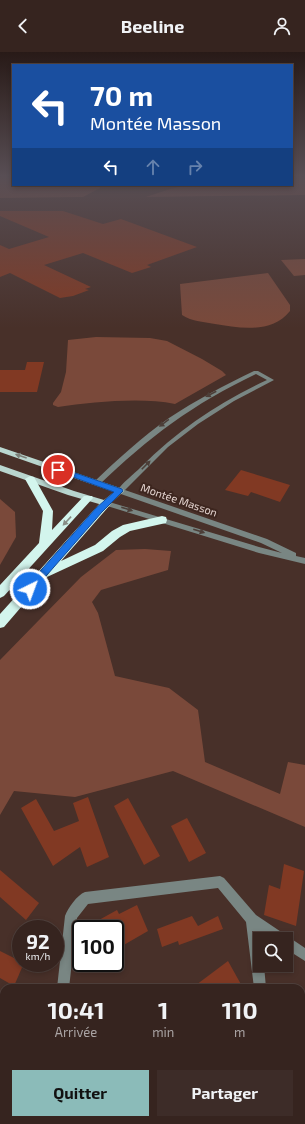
<!DOCTYPE html>
<html lang="fr">
<meta charset="utf-8">
<style>
:root{--surface:#36241f;--page:#3d2c28;--text:#f1f3f6;--muted:#aaa4a4;--line:#50413d;--accent:#8bbbb9}
body{margin:0;font-family:"Exo 2",sans-serif;background:var(--page);color:var(--text);height:100vh;display:flex;flex-direction:column;font-size:15px;white-space:nowrap}
*{box-sizing:border-box;margin:0}
p{font-size:13px;color:var(--muted)}
.icon{flex:none;width:22px;height:22px;fill:none;stroke:currentColor;stroke-width:2;stroke-linecap:round;stroke-linejoin:round}
.map{position:relative;flex:1;overflow:hidden}
.drawer{position:absolute;left:0px;top:932px;width:305px;height:140px;display:flex;flex-direction:column;background:var(--surface);border-radius:12px 12px 0 0;box-shadow:0 2px 6px #0003,0 0 0 1px var(--line)}
.drawer>*{flex:none}
.banner{position:absolute;left:12px;top:12px;width:281px;height:122px;border-radius:0px;box-shadow:0 2px 6px #0003,0 0 0 1px var(--line);background:#1a4fa0;color:#fff;overflow:hidden}
.buttons{position:absolute;left:253px;top:880px;display:grid;gap:8px}
.buttons a{display:grid;place-items:center;width:40px;height:40px;border-radius:0px;background:var(--surface);box-shadow:0 2px 6px #0003,0 0 0 1px var(--line);font-size:20px}
.speed{position:absolute;left:12px;top:868px;display:flex;gap:8px;font-size:20px;font-weight:700;text-align:center}
.speed>*{display:grid;place-content:center;width:52px;height:52px;border-radius:50%;background:var(--surface);box-shadow:0 2px 6px #0003,0 0 0 1px var(--line);line-height:1}
.speed small{font-size:10px;font-weight:400}
.speed .limit{border:2px solid #111;border-radius:6px;background:#fff;color:#111}
.pin{position:absolute;display:grid;place-items:center;width:34px;height:34px;color:#fff;margin:-17px;border:2px solid #fff;border-radius:50%;box-shadow:0 1px 4px #0007}
.me{position:absolute;width:44px;margin:-22px;rotate:42deg;stroke-linejoin:round;filter:drop-shadow(0 0 3px #0008)}
.turn{display:flex;align-items:center;gap:14px;height:84px;padding:0 12px;font-size:18px}
.turn .icon{width:52px;height:52px;stroke-width:2.5}
.turn b{display:block;font-size:28px;line-height:34px}
.lanes{display:flex;align-items:center;height:38px;padding:0 12px;background:#0003;justify-content:center;gap:20px;direction:ltr}
.lanes .off{opacity:.35}
.eta{display:flex;justify-content:space-evenly;align-items:center;height:68px;text-align:center}
.eta b{font-size:24px;font-weight:700;line-height:28px}
.button{display:flex;gap:8px;margin-top:auto;padding:8px 12px}
.button a{flex:1;height:46px;border-radius:0px;background:var(--accent);color:#111;font-size:16px;font-weight:700;line-height:46px;text-align:center}
.button a+a{background:var(--page);color:var(--text)}
header{display:flex;justify-content:space-between;align-items:center;height:52px;padding:0 12px;background:var(--surface);font-size:18px;font-weight:700}
.map>svg:first-child{display:block}
.green{fill:#7a493a}
.building{fill:#813923}
.lines{fill:none;stroke-linecap:round;stroke-linejoin:round}
.minor{fill:#798683;fill-rule:evenodd}
.tertiary{fill:#798683;fill-rule:evenodd}
.primary{fill:#b9d6cf;fill-rule:evenodd}
.motorway{fill:#d3f5ed;fill-rule:evenodd}
.oneway{fill:#4c3e38}
.oneway2{fill:#7b7e77}
.oneway3{fill:#888e86}
.route{fill:#1a73e8;stroke:#114b97}
.labels{text-anchor:middle;stroke-width:4;stroke-linejoin:round;paint-order:stroke}
.street-label{font-size:11px;fill:#e4d4d0;stroke:#3d261f}
</style>
<header><svg class="icon" aria-label="back" viewBox="0 0 24 24"><path d="M15 5l-7 7 7 7"/></svg>Beeline<svg class="icon" aria-label="person" viewBox="0 0 24 24"><circle cx="12" cy="8" r="4"/><path d="M4 21q1-7 8-7t8 7"/></svg></header>
<div class="map">
<svg width="305" height="1072" viewBox="0 0 305 1072">
<rect width="100%" height="100%" fill="#483029"/>
<g class="green">
<path d="M0 125H13V133H99L100 136 83 145 0 146Z"/>
<path d="M292 125H305V143L146 145 170 137 189 133H292Z"/>
<path d="M305 207V223L294 224 281 208Z"/>
<path d="M268 221 290 253V259C272 282 239 276 215 272 203 270 191 269 182 263L180 232Z"/>
<path d="M96 285 150 286 167 289 202 307 222 319 226 323 175 352C141 345 93 350 58 355L53 353V351L61 340 66 320 68 288Z"/>
<path d="M0 447 15 460 16 485 0 513Z"/>
<path d="M145 497 171 499 168 518 101 538 92 550 98 561 115 624 169 636 198 658 205 710 280 742 288 710 305 713V775L173 719 75 745 14 739 0 763V608L81 525 116 498Z"/>
</g>
<g class="building">
<path d="M0 159H63L103 172 121 167 197 195 147 213 151 215 132 221 83 201 44 213 91 235 85 237 89 238 73 244 60 246 10 221 0 225V193L9 197 49 185 0 164Z"/>
<path d="M27 310H44L37 340H0V318H25Z"/>
<path d="M241 418 290 433 280 450 251 440 248 444 225 438Z"/>
<path d="M88 745 109 805 87 815 80 795 53 814 21 756 36 747 54 779 79 769 73 751Z"/>
<path d="M128 746 160 804 144 813 114 754Z"/>
<path d="M187 766 206 801 189 810 171 774Z"/>
<path d="M284 812 304 819 296 874 264 863 269 833 280 837Z"/>
<path d="M0 818 39 851 26 868 0 845Z"/>
<path d="M137 853 148 879 115 898V877H102L99 868 117 858 119 862Z"/>
<path d="M192 864 198 874 218 864 223 877 179 893 178 889 162 895 157 877Z"/>
<path d="M0 899 24 911 14 934 0 926Z"/>
<path d="M228 909 243 936H192Z"/>
</g>
<g class="lines">
<g class="minor">
<path d="M254 319H258L274 328 234 349 198 372 168 395 122 441H118L117 439C123 430 133 423 141 415 178 378 219 350 267 328L256 322C193 352 149 385 99 433H95V429C118 407 142 385 169 366 196 348 225 333 254 319Z"/>
<path d="M220 824 224 826 256 863 305 896V909L286 897V887H271L259 879 260 913H264L266 936H254L246 870 218 836 88 852 77 866 69 936H57L65 864C68 856 77 843 85 840Z"/>
<path d="M41 1068H55L54 1072H40Z"/>
<rect x="267" y="1068" width="14" height="4"/>
</g>
<path class="tertiary" d="M118 437H122L267 487 296 501V504L305 506V512L259 501 104 453 103 451 106 449 259 495 282 501 261 491 118 441Z"/>
<path class="primary" d="M0 395 123 437 124 439 109 453 106 454 68 443 0 419V413L74 439 104 448 114 440 0 400Z"/>
<g class="motorway">
<path d="M30 424 34 425 53 459 52 478 84 444H92L93 446 4 544 0 546V533L39 491 43 459 25 427Z"/>
<path d="M106 448 110 449 111 451 110 453 61 509 95 493 112 479 123 473 162 464 166 465 167 468 166 471 130 479 120 485 103 499 47 525 4 575 0 576V562L102 449Z"/>
</g>
</g>
<defs><path id="oneway-solid" d="M-6-.8H1V-3.2L6.5 0L1 3.2V.8H-6Z"/></defs>
<g class="oneway">
<use href="#oneway-solid" transform="translate(211 342) rotate(152)"/>
<use href="#oneway-solid" transform="translate(164 371) rotate(144)"/>
<use href="#oneway-solid" transform="translate(146 413) rotate(-45)"/>
<use href="#oneway-solid" transform="translate(127 457) rotate(18)"/>
<use href="#oneway-solid" transform="translate(199 479) rotate(17)"/>
</g>
<use class="oneway2" href="#oneway-solid" transform="translate(21 404) rotate(-161)"/>
<use class="oneway3" href="#oneway-solid" transform="translate(67 469) rotate(133)"/>
<linearGradient id="sky" x2="0" y2="1"><stop stop-color="#281a17"/><stop offset="0.45" stop-color="#584e54"/><stop offset="1" stop-color="#584e54" stop-opacity="0"/></linearGradient>
<rect width="305" height="276" fill="url(#sky)"/>
<path class="route" d="M58 415 122 437 123 439 102 460 33 539 30 540 26 537 27 534 96 456 114 440 56 419V416Z"/>
<g class="labels">
<g class="street-label">
<text transform="translate(179 448) rotate(19)" y="4">Montée Masson</text>
</g>
</g>
</svg>
<div class="buttons">
<a><svg class="icon" aria-label="search" viewBox="0 0 24 24"><circle cx="10" cy="10" r="6"/><path d="M15 15l6 6"/></svg></a>
</div>
<div class="speed"><div>92<small>km/h</small></div><div class="limit">100</div></div>
<div class="pin" style="left:58px;top:418px;background:#d93025"><svg class="icon" aria-label="arrive" viewBox="0 0 24 24"><path d="M6 21V4h12l-3 4 3 4H6"/></svg></div>
<svg class="me" style="left:30px;top:537px" viewBox="-20 -20 40 40"><circle r="17" fill="#1a73e8" stroke="#fff" stroke-width="3"/><path d="M0-11L8 9 0 5-8 9z" fill="#fff"/></svg>
<div class="banner">
<div class="turn"><svg class="icon" aria-label="left" viewBox="0 0 24 24"><path d="M17 20v-9H6M10 6l-5 5 5 5"/></svg><div><b>70 m</b>Montée Masson</div></div>
<div class="lanes"><svg class="icon" aria-label="left" viewBox="0 0 24 24"><path d="M17 20v-9H6M10 6l-5 5 5 5"/></svg><svg class="icon off" aria-label="ahead" viewBox="0 0 24 24"><path d="M12 20V5M6 11l6-6 6 6"/></svg><svg class="icon off" aria-label="right" viewBox="0 0 24 24"><path d="M7 20v-9h11M14 6l5 5-5 5"/></svg></div>
</div>
<section class="drawer">
<div class="eta">
<div><b>10:41</b><p>Arrivée</p></div>
<div><b>1</b><p>min</p></div>
<div><b>110</b><p>m</p></div>
</div>
<div class="button"><a>Quitter</a><a>Partager</a></div>
</section>
</div>
